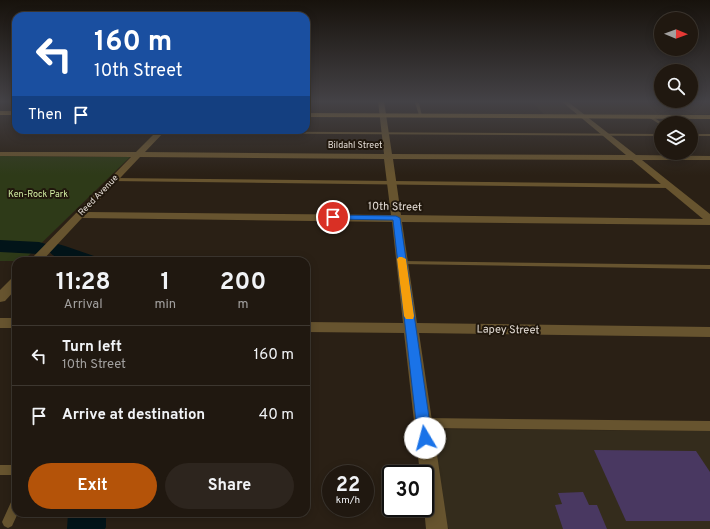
<!DOCTYPE html>
<style>
:root{--surface:#201810;--page:#2d251e;--text:#f1f3f6;--muted:#a2a09f;--line:#3d3730;--accent:#b45309}
body{margin:0;font-family:Overpass,sans-serif;background:var(--page);color:var(--text);height:100vh;display:flex;flex-direction:column;font-size:15px;white-space:nowrap}
*{box-sizing:border-box;margin:0}
p{font-size:13px;color:var(--muted)}
.icon{flex:none;width:22px;height:22px;fill:none;stroke:currentColor;stroke-width:2;stroke-linecap:round;stroke-linejoin:round}
.map{position:relative;flex:1;overflow:hidden}
.drawer{position:absolute;left:12px;top:257px;width:298px;height:260px;display:flex;flex-direction:column;background:var(--surface);border-radius:12px;box-shadow:0 2px 10px #0003,0 0 0 1px var(--line)}
.drawer>*{flex:none}
.top-card{position:absolute;left:12px;top:12px;width:298px;height:122px;border-radius:12px;box-shadow:0 2px 10px #0003,0 0 0 1px var(--line);background:#1a4fa0;color:#fff;overflow:hidden}
.needle{width:26px;rotate:91deg}
.buttons{position:absolute;left:654px;top:12px;display:grid;gap:8px}
.buttons a{display:grid;place-items:center;width:44px;height:44px;border-radius:50%;background:var(--surface);box-shadow:0 2px 10px #0003,0 0 0 1px var(--line);font-size:20px}
.speed{position:absolute;left:322px;top:465px;display:flex;gap:8px;font-size:20px;font-weight:700;text-align:center}
.speed>*{display:grid;place-content:center;width:52px;height:52px;border-radius:50%;background:var(--surface);box-shadow:0 2px 10px #0003,0 0 0 1px var(--line);line-height:1}
.speed small{font-size:10px;font-weight:400}
.speed .limit{border:2px solid #111;border-radius:6px;background:#fff;color:#111}
.pin{position:absolute;display:grid;place-items:center;width:34px;height:34px;color:#fff;margin:-17px;border:2px solid #fff;border-radius:50%;box-shadow:0 1px 4px #0007}
.me{position:absolute;width:44px;margin:-22px;rotate:352deg;stroke-linejoin:round;filter:drop-shadow(0 0 3px #0008)}
.turn{display:flex;align-items:center;gap:14px;height:84px;padding:0 16px;font-size:18px}
.turn .icon{width:52px;height:52px;stroke-width:2.5}
.turn b{display:block;font-size:28px;line-height:34px}
.then{display:flex;align-items:center;height:38px;padding:0 16px;background:#0003;gap:8px;font-size:15px}
.eta{display:flex;justify-content:space-evenly;align-items:center;height:68px;text-align:center}
.eta b{font-size:24px;font-weight:700;line-height:28px}
.button{display:flex;gap:8px;margin-top:auto;padding:8px 16px}
.button a{flex:1;height:46px;border-radius:24px;background:var(--accent);color:#fff;font-size:16px;font-weight:700;line-height:46px;text-align:center}
.button a+a{background:var(--page);color:var(--text)}
ul{padding:0;list-style:none}
li{display:flex;align-items:center;gap:12px;height:60px;padding:0 16px;border-top:1px solid var(--line)}
li div{flex:1}
li b{display:block;font-size:15px}
li em{font-style:normal}
.map>svg:first-child{display:block}
.commercial{fill:#342c1c}
.built{fill:#362818}
.green{fill:#2e3a18}
.lines{fill:none;stroke-linecap:round;stroke-linejoin:round}
.river{fill:#021419;fill-rule:evenodd}
.building{fill:#493861}
.lane{fill:#67542f;fill-rule:evenodd}
.street{fill:#67542f;fill-rule:evenodd}
.secondary{fill:#8e7031;fill-rule:evenodd}
.route{fill:#1a73e8;stroke:#114b97}
.slow{fill:#f59e0b}
.labels{text-anchor:middle;stroke-width:4;stroke-linejoin:round;paint-order:stroke}
.far-street-label{font-size:9px;fill:#e3dcd5;stroke:#20170c}
.far-park-label{font-size:9px;fill:#d2eea3;stroke:#20170c}
.street-label{font-size:11px;fill:#e3dcd5;stroke:#20170c}
</style>
<div class="map">
<svg width="710" height="529" viewBox="0 0 710 529">
<rect width="100%" height="100%" fill="#2a2015"/>
<path class="commercial" d="M446 429 710 431V529H449L446 525 433 446Z"/>
<path class="built" d="M531 101H710V114H544Z"/>
<path class="green" d="M0 156 130 157 23 261H0Z"/>
<g class="lines">
<g class="river">
<path d="M0 240 39 242 46 244 49 248 51 246 58 244 65 246 94 256 97 261C82 261 58 265 48 250L46 252 39 254 0 252Z"/>
<path d="M68 513H106V527L105 529H67Z"/>
</g>
</g>
<g class="building">
<path d="M594 450 696 451 710 472V521H626Z"/>
<path d="M583 492 589 505H597L607 529H563L555 505 562 504 558 493Z"/>
</g>
<g class="lines">
<g class="lane">
<path d="M417 102 419 103 422 116 419 115 415 103Z"/>
<path d="M648 115H650L662 123H661V125L648 117Z"/>
<path d="M670 115H672L682 123H678L670 117Z"/>
<path d="M159 131 661 134V136L160 133H159Z"/>
<rect x="691" y="134" width="19" height="2"/>
<path d="M112 178 668 184 671 186 668 188 110 181V179Z"/>
<path d="M402 261 710 265V269L400 264 399 263Z"/>
<path d="M423 418 710 421V431L423 428 419 426 418 423 419 420Z"/>
<rect x="0" y="465" width="16" height="10"/>
<path d="M16 498V513H18L12 526 8 528 4 526 2 522 12 500Z"/>
</g>
<g class="street">
<path d="M378 101H384L392 154 626 155 561 101H567L636 155 710 156V160H642L710 214V225L402 222 417 323 710 327V337L419 333 448 529H426L424 508 425 474H420L404 333 306 332V322L403 323 392 222 82 218 42 261H29L131 157 0 156V152H136L158 130H166L145 152 384 154ZM140 157 384 159 391 215 88 212ZM393 159 632 160 703 219 401 215Z"/>
<path d="M16 277V289L5 301 0 302V290L12 278Z"/>
<rect x="0" y="318" width="16" height="10"/>
</g>
<g class="secondary">
<rect x="0" y="111" width="16" height="4"/>
<path d="M306 113 710 115V119L306 117Z"/>
</g>
</g>
<linearGradient id="sky" x2="0" y2="1"><stop stop-color="#17120c"/><stop offset="0.58" stop-color="#444246"/><stop offset="1" stop-color="#444246" stop-opacity="0"/></linearGradient>
<rect width="710" height="175" fill="url(#sky)"/>
<path class="route" d="M333 215 396 216 400 218 432 438 430 443 425 445 420 443 418 438 393 220 330 219V216Z"/>
<path class="slow" d="M399 257H402L406 259 414 316 413 319H406L404 316 397 259Z"/>
<g class="labels">
<g class="far-street-label">
<text x="355" y="148">Bildahl Street</text>
<text transform="translate(98 195) rotate(-46)" y="3">Reed Avenue</text>
</g>
<g class="far-park-label">
<text x="38" y="197">Ken-Rock Park</text>
</g>
<g class="street-label">
<text transform="translate(395 206) rotate(1)" y="4">10th Street</text>
<text transform="translate(508 329) rotate(1)" y="4">Lapey Street</text>
</g>
</g>
</svg>
<div class="buttons">
<a><svg class="needle" viewBox="-14 -14 28 28"><path d="M0-13l5 13h-10z" fill="#e53935"/><path d="M0 13l5-13h-10z" fill="#a2a09f"/></svg></a>
<a><svg class="icon" aria-label="search" viewBox="0 0 24 24"><circle cx="10" cy="10" r="6"/><path d="M15 15l6 6"/></svg></a>
<a><svg class="icon" aria-label="layers" viewBox="0 0 24 24"><path d="M12 4l9 5-9 5-9-5zM3 14l9 5 9-5"/></svg></a>
</div>
<div class="speed"><div>22<small>km/h</small></div><div class="limit">30</div></div>
<div class="pin" style="left:333px;top:217px;background:#d93025"><svg class="icon" aria-label="arrive" viewBox="0 0 24 24"><path d="M6 21V4h12l-3 4 3 4H6"/></svg></div>
<svg class="me" style="left:425px;top:438px" viewBox="-20 -20 40 40"><circle r="19" fill="#fff"/><path d="M0-13L10 11 0 6-10 11z" fill="#1a73e8"/></svg>
<div class="top-card">
<div class="turn"><svg class="icon" aria-label="left" viewBox="0 0 24 24"><path d="M17 20v-9H6M10 6l-5 5 5 5"/></svg><div><b>160 m</b>10th Street</div></div>
<div class="then">Then<svg class="icon" aria-label="arrive" viewBox="0 0 24 24"><path d="M6 21V4h12l-3 4 3 4H6"/></svg></div>
</div>
<section class="drawer">
<div class="eta">
<div><b>11:28</b><p>Arrival</p></div>
<div><b>1</b><p>min</p></div>
<div><b>200</b><p>m</p></div>
</div>
<ul>
<li><svg class="icon" aria-label="left" viewBox="0 0 24 24"><path d="M17 20v-9H6M10 6l-5 5 5 5"/></svg><div><b>Turn left</b><p>10th Street</p></div><em>160 m</em></li>
<li><svg class="icon" aria-label="arrive" viewBox="0 0 24 24"><path d="M6 21V4h12l-3 4 3 4H6"/></svg><div><b>Arrive at destination</b></div><em>40 m</em></li>
</ul>
<div class="button"><a>Exit</a><a>Share</a></div>
</section>
</div>
